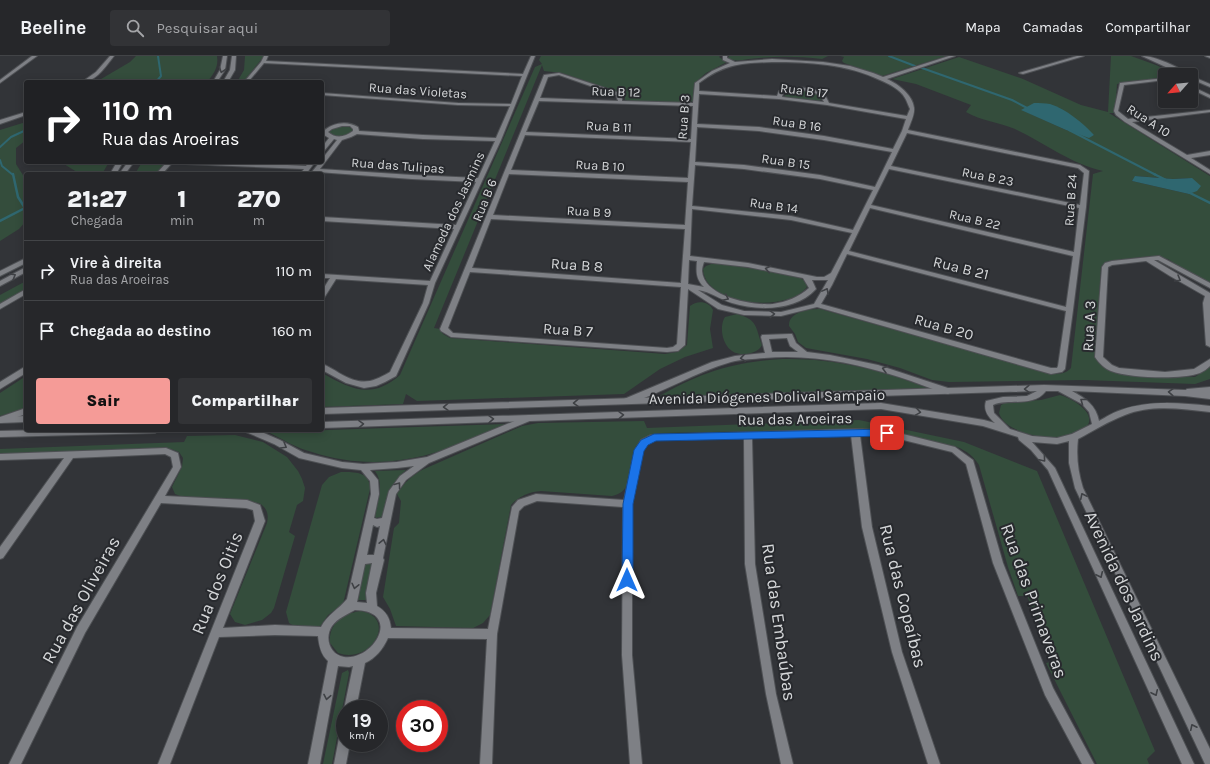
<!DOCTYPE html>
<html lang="pt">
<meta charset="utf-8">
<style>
:root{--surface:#26272a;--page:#323336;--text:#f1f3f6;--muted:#a4a5a8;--line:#424447;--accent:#f59b97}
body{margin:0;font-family:Karla,sans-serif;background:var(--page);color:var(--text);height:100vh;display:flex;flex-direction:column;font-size:15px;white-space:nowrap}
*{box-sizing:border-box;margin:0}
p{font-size:13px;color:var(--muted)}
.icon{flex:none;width:22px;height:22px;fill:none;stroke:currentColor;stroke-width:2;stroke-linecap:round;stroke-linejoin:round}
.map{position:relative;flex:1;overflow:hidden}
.side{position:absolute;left:24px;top:116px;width:300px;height:260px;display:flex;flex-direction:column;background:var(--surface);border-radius:4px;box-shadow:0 2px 10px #0003,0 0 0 1px var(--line)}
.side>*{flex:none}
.hud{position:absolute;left:24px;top:24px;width:300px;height:84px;border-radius:4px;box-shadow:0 2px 10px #0003,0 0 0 1px var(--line);background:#202124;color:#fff;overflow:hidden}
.needle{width:26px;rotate:243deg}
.tools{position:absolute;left:1158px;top:12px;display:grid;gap:8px}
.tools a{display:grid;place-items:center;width:40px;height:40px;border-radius:4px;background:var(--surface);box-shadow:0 2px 10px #0003,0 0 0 1px var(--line);font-size:20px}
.speed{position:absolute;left:336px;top:644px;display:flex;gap:8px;font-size:20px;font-weight:700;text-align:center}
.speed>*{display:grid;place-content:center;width:52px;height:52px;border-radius:50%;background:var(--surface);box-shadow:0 2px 10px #0003,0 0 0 1px var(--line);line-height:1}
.speed small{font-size:10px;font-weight:400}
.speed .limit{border:6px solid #d22;background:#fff;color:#111}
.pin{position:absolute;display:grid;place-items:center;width:34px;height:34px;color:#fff;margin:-17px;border-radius:8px;box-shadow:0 2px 6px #0006}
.me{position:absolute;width:44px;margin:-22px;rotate:0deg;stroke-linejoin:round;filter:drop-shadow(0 0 3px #0008)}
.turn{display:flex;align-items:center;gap:14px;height:84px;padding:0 12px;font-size:18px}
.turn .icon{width:52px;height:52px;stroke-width:2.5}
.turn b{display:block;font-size:28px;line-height:34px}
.eta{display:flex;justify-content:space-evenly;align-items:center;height:68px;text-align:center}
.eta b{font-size:24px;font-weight:800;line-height:28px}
.primary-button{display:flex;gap:8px;margin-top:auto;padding:8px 12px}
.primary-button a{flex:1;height:46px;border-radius:4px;background:var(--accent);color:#111;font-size:16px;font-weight:800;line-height:46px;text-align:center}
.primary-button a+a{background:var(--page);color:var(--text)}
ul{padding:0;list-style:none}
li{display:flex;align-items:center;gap:12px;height:60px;padding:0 12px;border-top:1px solid var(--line)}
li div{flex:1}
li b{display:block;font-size:15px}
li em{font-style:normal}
header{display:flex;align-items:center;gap:24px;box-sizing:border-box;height:56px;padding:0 20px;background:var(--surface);border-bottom:1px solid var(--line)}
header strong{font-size:19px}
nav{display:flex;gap:22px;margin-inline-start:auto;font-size:14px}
.search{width:280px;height:36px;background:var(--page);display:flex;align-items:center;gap:10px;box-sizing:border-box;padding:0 14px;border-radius:4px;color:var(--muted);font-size:15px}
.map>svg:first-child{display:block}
.green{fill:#344d3c;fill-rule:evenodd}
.water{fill:#2f6770}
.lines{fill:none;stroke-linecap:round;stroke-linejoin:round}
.stream-far1{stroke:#2f6770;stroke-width:2}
.stream{stroke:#2f6770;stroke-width:2.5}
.minor-casing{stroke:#4e5054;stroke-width:2}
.tertiary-casing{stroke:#4e5054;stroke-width:2}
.minor{fill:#7e8085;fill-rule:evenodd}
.tertiary{fill:#7e8085;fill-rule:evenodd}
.oneway{stroke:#3e4044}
.route{fill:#1a73e8;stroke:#114b97}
.labels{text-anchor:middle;stroke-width:4;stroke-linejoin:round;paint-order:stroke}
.far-street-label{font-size:13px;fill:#d5d7d9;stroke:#282a2e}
.street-label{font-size:15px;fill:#d5d7d9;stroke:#282a2e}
.near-street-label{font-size:18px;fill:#d5d7d9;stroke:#282a2e}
</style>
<header>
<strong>Beeline</strong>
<div class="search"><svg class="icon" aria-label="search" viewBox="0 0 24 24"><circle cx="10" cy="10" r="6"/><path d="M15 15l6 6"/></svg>Pesquisar aqui</div>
<nav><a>Mapa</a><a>Camadas</a><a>Compartilhar</a></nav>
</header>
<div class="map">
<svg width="1210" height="708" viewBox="0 0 1210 708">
<rect width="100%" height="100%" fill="#323438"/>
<g class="green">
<path d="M136 0H217C219 11 213 19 207 26H96L130 6Z"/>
<path d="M245 0H264L243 26H237L244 14Z"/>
<path d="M541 0H720L719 1 727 6 706 17 698 24 694 29 693 45 685 47 627 45 625 44V40L621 37 562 17 544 15 542 9 434 272 440 273 443 278 450 282 665 298 677 296 687 289 690 250C697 244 709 245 713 254L710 273 713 292 685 301 660 313 624 338 417 345 406 338 403 348 322 351V317C350 333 372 344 400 319L535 11 542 8 539 4Z"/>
<path d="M729 0H828L822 3C797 0 773 0 749 3 741 4 735 6 728 2Z"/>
<path d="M840 0H946L882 20 844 7 842 5 844 1Z"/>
<path d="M1111 0H1131L1156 9 1177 19H1165V21L1117 28 1115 57H1109L1210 120V228L1186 215 1168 203 1161 202 1151 200 1110 205 1104 208 1101 211 1095 301 1105 312 1124 319 1195 321 1210 311V323L1195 328 1084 324 949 326 932 324 900 312 867 303 806 292 798 286 795 278 789 270C788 256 809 253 820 253L1048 317C1057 318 1065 319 1071 312L1093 118 1103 115C1071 108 1045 87 1015 73 999 66 981 65 966 56L971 49 916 28 892 23 959 1 1023 23 1081 49 1108 56ZM1022 54 1094 79 1089 81 1066 74ZM1136 120 1173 123 1192 122 1189 138 1132 125Z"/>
<path d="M802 34 810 35 822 41 821 44 817 45 789 42 784 40 790 35Z"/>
<path d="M26 66V84L16 92V108L26 124V165L19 173 0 185V74Z"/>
<path d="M337 70H348L353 74C348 81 337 82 329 78L331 73Z"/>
<path d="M64 106H109L102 118H80L64 108Z"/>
<path d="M142 106H166L155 118H135Z"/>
<path d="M714 207 757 213 800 222 805 225 807 231C787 258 704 249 703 213L706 210Z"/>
<path d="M26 225V233L0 249V239Z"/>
<path d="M737 258C758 264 755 270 762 289 758 298 740 301 732 295 722 288 719 270 725 261Z"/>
<path d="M782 303C833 302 879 313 927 332L656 342C699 317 732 306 782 303Z"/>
<path d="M26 320V352L0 360V337Z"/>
<path d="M1060 339C1077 344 1106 364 1077 377 1060 385 1039 382 1022 376 1012 372 1002 367 999 357L1001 349 1007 346 1041 344Z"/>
<path d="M859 364 964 386 1037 415 1155 695 1147 703 1149 708H1097L1046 607 1055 605 1027 540H1018L1008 511 979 409C974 401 967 395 957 391L887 374 861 373 660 377C612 386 647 433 612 440L541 435C529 436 519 440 511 449L490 559 483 567 473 572 396 570 390 553 383 541 394 472 399 467 401 445 397 438C404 427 412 419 424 413L522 370 538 367 644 365 647 372Z"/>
<path d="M506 368C442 399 383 419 312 396 296 392 282 383 268 376Z"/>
<path d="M235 379 263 386 287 401 298 415 302 423 305 432 303 445 297 449 289 476 295 480 274 552 271 557 262 564 245 569 235 566 230 558 267 467C269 458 267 452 259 447L183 441 175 438 172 431 182 411 183 402 179 396 171 393 0 398V393L184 386 187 380Z"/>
<path d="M406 414C390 427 388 441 384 460L376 462 375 460C377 446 385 428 375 415Z"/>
<path d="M341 416C354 416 370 415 370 433L343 548 328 559 319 572 296 571 289 567 286 556 322 429 329 421Z"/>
<path d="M367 508H371L373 511 366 544H357L364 509Z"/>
<path d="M361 555C398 562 371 609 338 597L330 587C328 568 343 557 361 555Z"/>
<path d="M348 614 349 617 332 708H323L342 617Z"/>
</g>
<g class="water">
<path d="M1034 47C1039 47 1045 47 1050 48 1066 53 1083 67 1094 79L1089 82 1066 74 1021 54Z"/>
<path d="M1135 120 1173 123 1192 122 1201 130 1197 135 1189 138 1132 125Z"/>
</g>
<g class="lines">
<g class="stream-far1">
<path d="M889 0 915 10"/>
<path d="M922 12 1012 44 1029 53"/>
<path d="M156 26 161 20 158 0"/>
<path d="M1069 74 1156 119"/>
<path d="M0 91 11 81 26 74"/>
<path d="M0 104 2 110 13 119"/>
</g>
<g class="stream">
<path d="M1154 118 1166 124"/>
<path d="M1188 136 1210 147"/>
<path d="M0 165 25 152 18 141 13 118"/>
</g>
<g class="minor-casing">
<g id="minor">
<path d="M32 0H37L0 27V24Z"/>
<path d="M110 0H114C106 10 96 26 82 26L96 16Z"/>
<path d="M264 0H268L266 5 523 18 531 0H535L501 84 435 227 429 247 396 320 385 326 376 330 364 332 346 327 322 314V308C328 310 334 314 339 317 360 329 370 328 390 316L423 247 428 229 336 223 324 242 322 243V235L330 222H322V218L430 225 454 173 322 165V161L456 169 476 126 412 123 318 116 316 118H312L311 117 320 106H322V103L337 84 334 83 324 95 322 96V91L329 82 324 79 322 76C332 67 346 64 358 71L359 75 423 79 496 82 510 50 458 49 322 39V37L458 47 511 48 522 20 264 7 248 26H244L261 6ZM342 70H350L353 73V75C345 81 336 83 328 76L332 73ZM357 78 423 83 495 85 478 122 412 119 320 113 342 84 351 81Z"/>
<path d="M723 0H727V2L735 6 772 3 823 6 850 10 873 17 883 21 949 0H955L887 23C898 28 913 39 914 52 915 58 910 68 908 74L1080 109 1089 115 1086 151 1073 254 1065 313 1062 316 1051 318 817 251 781 260 744 259 718 253 688 233 685 289 678 295 667 296 451 281 441 275 440 273 544 19 559 17 620 37 622 41V45L693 47 695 27 712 15 730 7 723 4ZM772 6C809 6 847 8 880 24 889 28 900 33 905 42 907 45 908 49 910 53L907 60 829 47 824 37C809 31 795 29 779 35L777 40 699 35V27C724 8 742 7 772 6ZM559 19 616 39 618 45 540 42 548 21ZM791 34C801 33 810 35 820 39L824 46 782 41 783 37ZM699 38 779 43 827 49 906 63 902 75 893 93 824 80 759 71 697 68ZM539 45 693 50 691 83 526 76ZM697 71 759 75 824 84 892 96 875 131 820 119 744 109 695 106ZM907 77 1078 112 1084 117 1080 149 891 110ZM525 79 691 86 688 122 511 114ZM695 109 744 113 820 123 873 134 853 174 791 160 692 150ZM889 113 1079 152 1074 196 871 149ZM509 118 688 126 685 169 493 159ZM870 152 1073 200 1066 251 849 195ZM692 153 791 164 852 177 831 217 824 221H817L748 207 690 200ZM491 163 685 173 681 227 472 212ZM847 198 1066 255 1058 310 1057 312H1051L821 248 832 229ZM689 204 697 205C696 216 696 223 704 231L688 228ZM704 206 748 211 803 222 809 232C799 241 786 246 773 248 753 250 704 241 702 215 702 212 703 209 704 206ZM470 216 681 231 677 288 673 291 667 292 453 277 448 272ZM812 224H828L814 248 781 256 744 255 722 249 698 234C711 236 719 243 732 247 759 255 796 255 816 233Z"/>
<path d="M1077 0H1084L1023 18 1019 17Z"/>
<path d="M1142 0C1155 0 1179 11 1189 19H1183Z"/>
<path d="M1205 0H1210V2Z"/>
<path d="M1191 20 1210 28V31L1191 23Z"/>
<path d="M1165 22V24L1124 29 1118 55 1128 63 1210 54V56L1132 66 1187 99 1210 95V99L1191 102 1210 114V118L1125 66 1116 59 1114 55 1120 27Z"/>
<path d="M1191 30 1210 39V42L1191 33Z"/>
<path d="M26 56V59L0 68V64Z"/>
<path d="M167 106H173L162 118H156Z"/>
<path d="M182 106H230L306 110 309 106H315L306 118H300L304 113 185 108Z"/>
<path d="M1159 200 1210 227V232L1158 204H1154L1210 237V291L1206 289 1203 247 1205 240 1170 220 1146 205 1112 209 1108 211 1103 301 1112 309 1119 312 1165 316 1194 313 1210 303V310C1207 313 1204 315 1200 317 1181 324 1130 322 1111 315 1105 313 1099 307 1095 301L1102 211 1105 207 1112 205Z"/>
<path d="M26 233V238L0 253V248Z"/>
<path d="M789 278H792L796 287 807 296 830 299 878 309 951 333 952 335 948 338C931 333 915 326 899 321 855 307 811 298 764 302 754 303 742 303 731 306 695 316 663 337 627 348L623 345 624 343 712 306 735 300 765 297 761 281 762 279ZM787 282 790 290 798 296H772L769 283Z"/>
<path d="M26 310V317L0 333V326Z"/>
<path d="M1210 331V337L1187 339 1183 336 1187 333Z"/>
<path d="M26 352V358L0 367V361Z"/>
<path d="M529 359 532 360 533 362 532 364 429 407 406 424 396 438 383 502 384 504 376 537 377 550C386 555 390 562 391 572L488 573 512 451 518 444 536 438 624 444 635 394 641 384 651 379 855 373 887 374 955 391 973 404 1003 507 1053 632 1094 708H1082L1045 639 993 507 966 408 952 396 887 380 860 379 872 471 902 596 940 708H928L892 596 862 471 851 379 752 382 755 508 776 638 793 708H781L766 638 745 508 744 382 655 384 647 388 643 394 632 448V599L642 708H630L622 599 623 451 537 445 524 450 519 455 497 578 492 708H480L487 583 388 582C383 593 376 602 365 607L356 653H345V654L344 653 353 610 349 611 338 610 320 708H308L328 605C321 599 319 590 318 580L275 579 219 581 170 708H158L255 465 253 454 246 452 161 447 85 577 21 708H9L77 571 173 411 171 401 165 398 73 402 3 502 0 503V491L64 402 0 404V398L166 392 178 397 181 411 165 440 247 444 260 449 265 465 223 572 275 569 321 571C327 559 339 553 347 543L371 438 370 425 361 414 342 412 299 402 274 388 246 376 245 374H257L280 384 304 397 342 406 363 408 397 406 427 401ZM414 410 400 420 389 435 382 462 377 463 374 462 379 438 378 424 370 414 397 412ZM373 469 377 471 380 470 374 499H367ZM372 507 366 537 367 547 357 546 365 508ZM355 554C403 555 374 605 344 601 330 599 324 582 332 570 338 562 346 559 355 554Z"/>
<path d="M345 676V687H350L346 708H334L339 682 341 678Z"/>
</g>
</g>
<g class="tertiary-casing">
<g id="tertiary">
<path d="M223 0H227L225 14 217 26H213L220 14Z"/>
<path d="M232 0H236L235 14 228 26H223L230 14Z"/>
<path d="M117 106H123L116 118H110Z"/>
<path d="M128 106H134L125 118H119Z"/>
<path d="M26 202V207L0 220V215Z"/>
<path d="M26 211V216L0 230V225Z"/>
<path d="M1044 329 1185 334 1210 337V343L1185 340 1072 335C1085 342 1096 349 1099 365 1106 361 1114 356 1121 354 1150 344 1180 347 1210 350V356C1183 353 1151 348 1125 359 1109 365 1093 375 1078 383 1076 400 1078 416 1083 432L1210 693V708H1205L1075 432 1069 407V385L1057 388 1032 386 1055 412 1194 708H1182L1048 414 1031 394 1019 384 1018 381 983 370 881 353 322 372V366L881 347 984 364 995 367C988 361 983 354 986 345L1003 341 1027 340 1037 335 322 358V352ZM1046 335H1058L1082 348 1089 356 1092 368 1072 378 1057 382 1032 380 1010 373 994 357 993 349C1010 342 1033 352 1046 335Z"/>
<path d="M26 360V366L0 367V361Z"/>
<path d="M39 374H159L155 377 0 381V375Z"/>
</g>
</g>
<use href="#minor" class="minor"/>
<use href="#tertiary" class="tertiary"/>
</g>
<defs><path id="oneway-chevron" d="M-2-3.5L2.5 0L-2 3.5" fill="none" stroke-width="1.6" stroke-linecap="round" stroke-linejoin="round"/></defs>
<g class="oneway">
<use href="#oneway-chevron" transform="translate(222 14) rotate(109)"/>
<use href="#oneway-chevron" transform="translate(768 213) rotate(-168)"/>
<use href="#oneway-chevron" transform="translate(13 220) rotate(-30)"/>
<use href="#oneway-chevron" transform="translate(1178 223) rotate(30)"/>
<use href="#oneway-chevron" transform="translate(826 235) rotate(-62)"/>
<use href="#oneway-chevron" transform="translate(726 242) rotate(25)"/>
<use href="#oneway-chevron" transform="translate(772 258) rotate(-3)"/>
<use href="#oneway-chevron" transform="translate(743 302) rotate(172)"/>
<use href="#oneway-chevron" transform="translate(885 313) rotate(-165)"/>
<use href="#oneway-chevron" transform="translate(1027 333) rotate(178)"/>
<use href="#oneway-chevron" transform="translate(1171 336) rotate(-177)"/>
<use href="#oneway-chevron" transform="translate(1083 345) rotate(-144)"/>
<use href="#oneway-chevron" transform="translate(576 347) rotate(178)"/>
<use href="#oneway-chevron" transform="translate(446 351) rotate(178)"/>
<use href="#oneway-chevron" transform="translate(918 356) rotate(9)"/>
<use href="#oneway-chevron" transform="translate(621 359) rotate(-2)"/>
<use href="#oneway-chevron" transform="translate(491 363) rotate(-2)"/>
<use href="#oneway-chevron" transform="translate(361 368) rotate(-2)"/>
<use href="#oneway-chevron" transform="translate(284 390) rotate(30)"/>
<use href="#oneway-chevron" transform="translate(1043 403) rotate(50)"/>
<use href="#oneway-chevron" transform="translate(398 429) rotate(-53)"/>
<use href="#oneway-chevron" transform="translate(1083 440) rotate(-116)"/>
<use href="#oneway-chevron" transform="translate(383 486) rotate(-78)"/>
<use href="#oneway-chevron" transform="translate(1100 519) rotate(65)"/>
<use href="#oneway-chevron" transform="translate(355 530) rotate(103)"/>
<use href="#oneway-chevron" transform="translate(1155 637) rotate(65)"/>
<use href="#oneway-chevron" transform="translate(327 641) rotate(101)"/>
<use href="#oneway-chevron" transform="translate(1193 671) rotate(-116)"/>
</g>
<path class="route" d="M887 373 891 377 887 380 656 385 648 389 644 395 633 448V524L631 527 627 528 623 527 622 524 623 448 634 394 641 384 654 378Z"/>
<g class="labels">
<g class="far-street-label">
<text transform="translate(418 34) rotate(4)" y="5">Rua das Violetas</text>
<text transform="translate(804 34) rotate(7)" y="5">Rua B 17</text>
<text transform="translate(616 35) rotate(2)" y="5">Rua B 12</text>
<text transform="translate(683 61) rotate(-86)" y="5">Rua B 3</text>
<text transform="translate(1149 64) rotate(33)" y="5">Rua A 10</text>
<text transform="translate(797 67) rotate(8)" y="5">Rua B 16</text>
<text transform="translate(609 70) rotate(3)" y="5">Rua B 11</text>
<text transform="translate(786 105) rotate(8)" y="5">Rua B 15</text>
<text transform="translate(398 109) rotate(4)" y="5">Rua das Tulipas</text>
<text transform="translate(600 109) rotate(3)" y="5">Rua B 10</text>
<text transform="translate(988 120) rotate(11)" y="5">Rua B 23</text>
<text transform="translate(484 144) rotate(-68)" y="5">Rua B 6</text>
<text transform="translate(1070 144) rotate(-86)" y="5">Rua B 24</text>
<text transform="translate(774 149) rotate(8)" y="5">Rua B 14</text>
<text transform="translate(453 155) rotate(-65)" y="5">Alameda dos Jasmins</text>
<text transform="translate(589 155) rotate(3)" y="5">Rua B 9</text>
<text transform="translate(975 163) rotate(13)" y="5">Rua B 22</text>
</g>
<g class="street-label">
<text transform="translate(577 209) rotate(4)" y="5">Rua B 8</text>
<text transform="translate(961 212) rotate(14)" y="5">Rua B 21</text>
<text transform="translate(1089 270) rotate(-87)" y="5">Rua A 3</text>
<text transform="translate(944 271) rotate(16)" y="5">Rua B 20</text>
<text transform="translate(568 274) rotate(4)" y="5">Rua B 7</text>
<text transform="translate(767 341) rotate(-1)" y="5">Avenida Diógenes Dolival Sampaio</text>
<text transform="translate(795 363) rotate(-1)" y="5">Rua das Aroeiras</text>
</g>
<g class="near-street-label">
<text transform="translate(217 527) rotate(-68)" y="6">Rua dos Oitis</text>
<text transform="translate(1124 530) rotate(65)" y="6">Avenida dos Jardins</text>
<text transform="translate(903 540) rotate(76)" y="6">Rua das Copaíbas</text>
<text transform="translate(81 544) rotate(-61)" y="6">Rua das Oliveiras</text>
<text transform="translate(1034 545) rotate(70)" y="6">Rua das Primaveras</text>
<text transform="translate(779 566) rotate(82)" y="6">Rua das Embaúbas</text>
</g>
</g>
</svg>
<div class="tools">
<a><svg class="needle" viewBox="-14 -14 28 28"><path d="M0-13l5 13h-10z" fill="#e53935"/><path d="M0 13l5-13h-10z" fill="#a4a5a8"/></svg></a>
</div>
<div class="speed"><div>19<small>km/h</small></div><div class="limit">30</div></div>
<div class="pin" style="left:887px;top:377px;background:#d93025"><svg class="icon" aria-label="arrive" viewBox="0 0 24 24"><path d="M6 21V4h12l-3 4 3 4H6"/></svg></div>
<svg class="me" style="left:627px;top:524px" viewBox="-20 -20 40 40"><path d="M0-17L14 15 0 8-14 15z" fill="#1a73e8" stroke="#fff" stroke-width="4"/></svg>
<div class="hud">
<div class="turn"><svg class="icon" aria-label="right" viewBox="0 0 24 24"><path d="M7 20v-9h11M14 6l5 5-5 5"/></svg><div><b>110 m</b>Rua das Aroeiras</div></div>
</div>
<section class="side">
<div class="eta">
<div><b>21:27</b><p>Chegada</p></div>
<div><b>1</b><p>min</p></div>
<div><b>270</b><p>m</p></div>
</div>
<ul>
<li><svg class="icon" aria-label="right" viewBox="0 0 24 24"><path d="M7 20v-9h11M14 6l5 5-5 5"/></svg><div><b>Vire à direita</b><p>Rua das Aroeiras</p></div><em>110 m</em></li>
<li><svg class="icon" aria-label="arrive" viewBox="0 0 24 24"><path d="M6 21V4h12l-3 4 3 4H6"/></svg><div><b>Chegada ao destino</b></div><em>160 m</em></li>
</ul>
<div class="primary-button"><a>Sair</a><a>Compartilhar</a></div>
</section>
</div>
